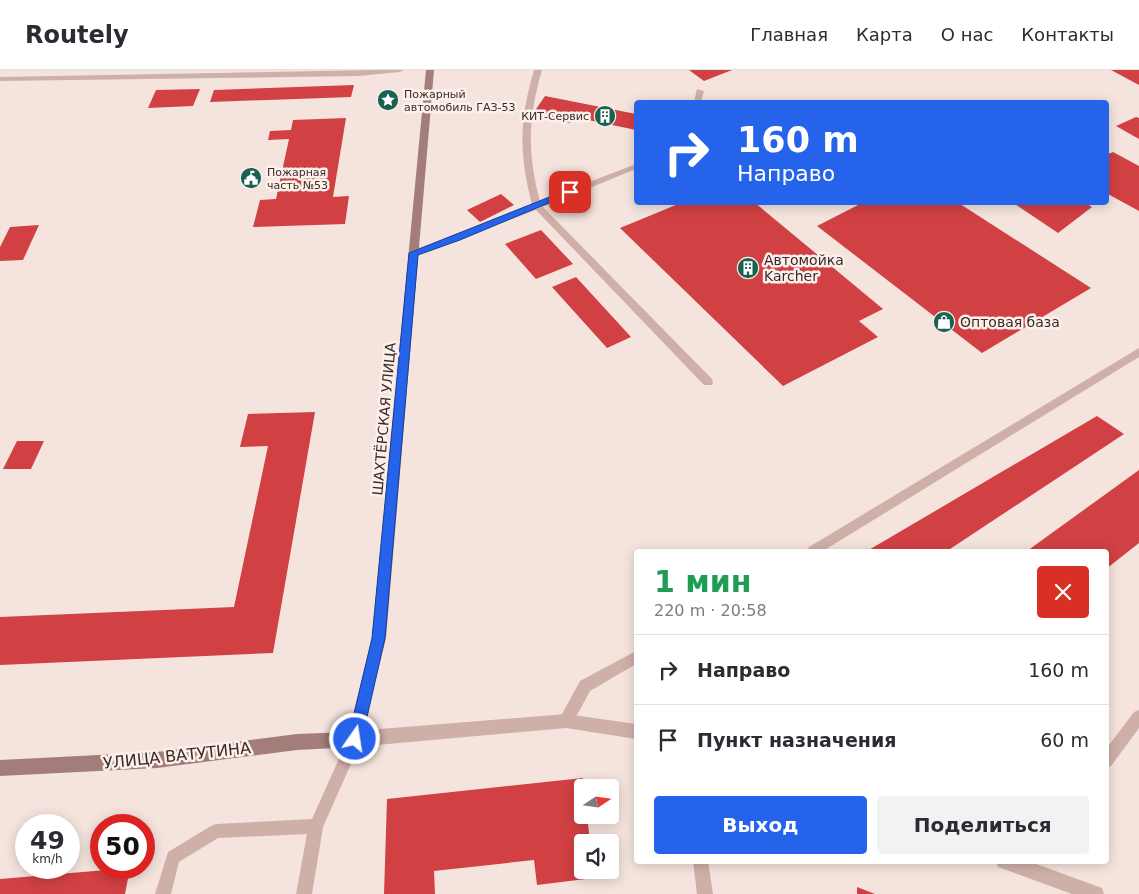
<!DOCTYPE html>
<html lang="ru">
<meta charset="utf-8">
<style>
:root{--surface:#fff;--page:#f2f2f3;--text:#2b2b33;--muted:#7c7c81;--line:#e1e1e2;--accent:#2563eb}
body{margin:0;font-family:"DejaVu Sans",sans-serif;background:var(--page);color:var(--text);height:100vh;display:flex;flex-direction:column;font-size:19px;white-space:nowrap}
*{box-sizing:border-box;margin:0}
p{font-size:16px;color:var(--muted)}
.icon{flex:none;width:28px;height:28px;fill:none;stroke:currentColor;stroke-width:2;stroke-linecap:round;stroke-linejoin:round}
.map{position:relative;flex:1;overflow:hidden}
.sheet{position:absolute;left:634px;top:479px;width:475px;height:315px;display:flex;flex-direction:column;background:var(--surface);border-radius:5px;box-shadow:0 2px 12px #0003}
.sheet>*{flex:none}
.guide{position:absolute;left:634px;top:30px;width:475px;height:105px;border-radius:5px;box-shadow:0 2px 12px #0003;background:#2563eb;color:#fff;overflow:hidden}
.needle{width:32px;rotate:77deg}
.fabs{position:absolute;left:574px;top:709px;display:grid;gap:10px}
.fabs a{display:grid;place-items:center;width:45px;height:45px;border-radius:5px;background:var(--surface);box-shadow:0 2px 12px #0003;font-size:25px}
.speed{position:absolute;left:15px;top:744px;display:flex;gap:10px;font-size:25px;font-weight:700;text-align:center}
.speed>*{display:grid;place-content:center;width:65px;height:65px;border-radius:50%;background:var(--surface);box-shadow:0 2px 12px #0003;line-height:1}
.speed small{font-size:12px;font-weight:400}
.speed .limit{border:8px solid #d22;background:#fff;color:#111}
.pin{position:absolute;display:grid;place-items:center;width:42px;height:42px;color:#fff;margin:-21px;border-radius:10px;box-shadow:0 2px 8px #0006}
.me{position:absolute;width:55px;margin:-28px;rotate:13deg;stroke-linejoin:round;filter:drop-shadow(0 0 4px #0008)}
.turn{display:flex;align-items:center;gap:18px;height:105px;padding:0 20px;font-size:22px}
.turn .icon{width:65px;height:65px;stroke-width:2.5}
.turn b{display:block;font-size:35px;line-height:42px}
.round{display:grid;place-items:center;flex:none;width:52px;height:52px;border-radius:5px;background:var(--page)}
.headline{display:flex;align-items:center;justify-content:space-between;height:85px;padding:0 20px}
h1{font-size:30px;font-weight:800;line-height:38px;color:#1e9e55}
.primary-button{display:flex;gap:10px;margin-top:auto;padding:10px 20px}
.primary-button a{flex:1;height:58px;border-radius:5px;background:var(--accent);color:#fff;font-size:20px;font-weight:800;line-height:58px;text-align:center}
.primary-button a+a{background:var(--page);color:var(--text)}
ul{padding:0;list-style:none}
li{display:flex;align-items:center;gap:15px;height:70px;padding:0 20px;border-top:1px solid var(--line)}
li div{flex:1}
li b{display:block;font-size:19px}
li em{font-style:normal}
header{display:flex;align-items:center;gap:30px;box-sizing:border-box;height:70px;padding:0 25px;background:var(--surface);border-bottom:1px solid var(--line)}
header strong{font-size:24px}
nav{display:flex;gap:28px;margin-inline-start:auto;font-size:18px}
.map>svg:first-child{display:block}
.building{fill:#d14043}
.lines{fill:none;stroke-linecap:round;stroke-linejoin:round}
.service{fill:#cfb0a8;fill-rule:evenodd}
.minor{fill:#cfb0a8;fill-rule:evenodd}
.tertiary{fill:#cfb0a8;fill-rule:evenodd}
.secondary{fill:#a37d79;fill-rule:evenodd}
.route{fill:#2563eb;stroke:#184099}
.labels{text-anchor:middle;stroke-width:5;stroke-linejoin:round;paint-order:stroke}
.far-poi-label{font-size:11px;fill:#3b2a29;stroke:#fcf0eb;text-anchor:start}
.poi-label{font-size:14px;fill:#3b2a29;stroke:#fcf0eb;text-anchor:start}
.street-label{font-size:14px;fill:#3b2a29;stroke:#fcf0eb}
.near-street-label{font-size:16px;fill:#3b2a29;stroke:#fcf0eb}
</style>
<header>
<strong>Routely</strong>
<nav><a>Главная</a><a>Карта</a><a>О нас</a><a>Контакты</a></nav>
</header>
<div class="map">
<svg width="1139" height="824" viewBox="0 0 1139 824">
<rect width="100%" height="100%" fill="#f5e4de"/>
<g class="building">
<path d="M689 0H732L704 11Z"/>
<path d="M1111 0H1139V15Z"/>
<path d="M354 15 351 27 210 32 214 20Z"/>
<path d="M200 19 193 36 148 38 156 20Z"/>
<path d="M545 26 636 44V60L574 47 570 53 532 45Z"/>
<path d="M1136 47 1139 48V69L1116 56Z"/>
<path d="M346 48 333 127 349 126 345 154 253 157 260 130 276 129 289 69 268 70 270 61 291 60 293 50Z"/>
<path d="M1113 82 1139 96V141L1106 123V85Z"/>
<path d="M501 124 514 135 480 152 467 140Z"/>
<path d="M683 132H754L883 239 859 251 878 267 783 316 620 158Z"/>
<path d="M864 132H957L1091 218 982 283 817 156Z"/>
<path d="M1012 132H1084L1092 137 1058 163Z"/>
<path d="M39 155 23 190 0 191V177L10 157Z"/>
<path d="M541 160 573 194 536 209 505 174Z"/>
<path d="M576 207 631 267 607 278 552 217Z"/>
<path d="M315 342 273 583 0 595V547L234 537 268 376 240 377 248 344Z"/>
<path d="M1097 346 1124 364 947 481H867Z"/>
<path d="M17 371H44L31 399H3Z"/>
<path d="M1139 400V473L1106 499V481H1027Z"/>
<path d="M583 708 582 745H587L590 772H582V800H593L594 808 537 815 534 790 434 801 435 824H384L387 729Z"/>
<path d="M130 798 125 824H0V809Z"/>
<path d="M857 817 875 824H857Z"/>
</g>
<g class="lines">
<g class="service">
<path d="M534 0H542C528 48 527 83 540 131L636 94V99L543 137 712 309 713 312 712 315H704L536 140 417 185H411L409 183 411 181 532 135C519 83 519 51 534 0Z"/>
<path d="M697 19 704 21 701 32H694Z"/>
<path d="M1139 278V287L823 481H807L809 477Z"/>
<path d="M636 581V594L590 621 571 656 566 658 561 656 559 651 561 646 580 611Z"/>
<path d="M1139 640V658L1111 696 1106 698V679L1134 642Z"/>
<path d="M355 662 360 664 362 669 323 757 312 824H296L307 764 218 768 179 792 171 824H155L168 782 211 756 216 754 312 749 350 664Z"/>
<path d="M693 791H708L713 824H697Z"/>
</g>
<g class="minor">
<path d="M566 644 636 654V669L566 658 355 677 350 674 347 669 350 664 355 661Z"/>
<path d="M996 791H1028L1102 818 1104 824H1072L998 797Z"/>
</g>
<path class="tertiary" d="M375 0H404L400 2 358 6 0 11V7Z"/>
<path class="secondary" d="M426 0H434L386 568 360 674 355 677 297 680 157 698 0 706V690L157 682 297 664 349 662 372 568Z"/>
</g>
<path class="route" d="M567 120 575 122 460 170 418 185 385 568 362 669 360 674 355 676 350 674 348 669 372 568 409 183Z"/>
<defs>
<g id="sight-disc" transform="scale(1.125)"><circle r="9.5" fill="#1a6153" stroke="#fcf0eb"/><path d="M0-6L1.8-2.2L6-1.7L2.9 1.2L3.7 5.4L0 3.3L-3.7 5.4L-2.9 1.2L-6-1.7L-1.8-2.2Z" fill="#fff"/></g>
<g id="building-disc" transform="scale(1.125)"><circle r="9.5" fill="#1a6153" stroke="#fcf0eb"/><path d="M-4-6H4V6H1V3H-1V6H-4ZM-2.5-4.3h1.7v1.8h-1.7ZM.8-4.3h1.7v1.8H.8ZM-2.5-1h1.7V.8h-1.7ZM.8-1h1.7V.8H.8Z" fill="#fff"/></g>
<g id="civic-disc" transform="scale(1.125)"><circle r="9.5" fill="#1a6153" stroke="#fcf0eb"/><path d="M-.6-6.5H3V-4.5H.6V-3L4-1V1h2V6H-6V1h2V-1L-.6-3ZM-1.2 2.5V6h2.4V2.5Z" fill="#fff"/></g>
<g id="shop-disc" transform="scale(1.125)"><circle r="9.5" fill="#1a6153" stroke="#fcf0eb"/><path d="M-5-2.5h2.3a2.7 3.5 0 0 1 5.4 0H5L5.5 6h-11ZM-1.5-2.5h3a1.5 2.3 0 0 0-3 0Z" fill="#fff"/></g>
</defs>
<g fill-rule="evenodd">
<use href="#sight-disc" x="388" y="30"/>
<use href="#building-disc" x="605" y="46"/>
<use href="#civic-disc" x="251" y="108"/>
<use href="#building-disc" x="748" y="198"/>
<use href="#shop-disc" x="944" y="252"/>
</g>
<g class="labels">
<g class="far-poi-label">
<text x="404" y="28">Пожарный<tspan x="404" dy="13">автомобиль ГАЗ-53</tspan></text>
<text x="589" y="50" text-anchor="end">КИТ-Сервис</text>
<text x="267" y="106">Пожарная<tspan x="267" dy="13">часть №53</tspan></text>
</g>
<g class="poi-label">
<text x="764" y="195">Автомойка<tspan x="764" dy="16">Karcher</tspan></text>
<text x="960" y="257">Оптовая база</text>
</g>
<g class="street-label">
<text transform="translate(384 349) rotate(-85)" y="5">ШАХТЁРСКАЯ УЛИЦА</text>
</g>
<g class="near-street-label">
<text transform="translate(177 685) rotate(-6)" y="6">УЛИЦА ВАТУТИНА</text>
</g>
</g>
</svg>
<div class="fabs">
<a><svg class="needle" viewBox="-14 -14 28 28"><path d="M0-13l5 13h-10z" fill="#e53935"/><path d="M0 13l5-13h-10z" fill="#7c7c81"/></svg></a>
<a><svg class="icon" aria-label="sound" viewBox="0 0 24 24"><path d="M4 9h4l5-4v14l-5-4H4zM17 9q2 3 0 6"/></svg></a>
</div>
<div class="speed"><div>49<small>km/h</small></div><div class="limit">50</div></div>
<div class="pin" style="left:570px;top:122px;background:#d93025"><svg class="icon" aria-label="arrive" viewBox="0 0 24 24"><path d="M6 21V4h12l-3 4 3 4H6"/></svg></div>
<svg class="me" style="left:355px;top:669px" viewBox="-20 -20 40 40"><circle r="17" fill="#2563eb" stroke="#fff" stroke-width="3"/><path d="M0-11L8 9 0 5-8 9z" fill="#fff"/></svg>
<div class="guide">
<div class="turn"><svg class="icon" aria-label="right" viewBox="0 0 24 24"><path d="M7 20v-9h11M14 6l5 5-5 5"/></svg><div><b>160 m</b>Направо</div></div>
</div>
<section class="sheet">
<div class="headline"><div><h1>1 мин</h1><p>220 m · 20:58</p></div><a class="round" style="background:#d93025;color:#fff"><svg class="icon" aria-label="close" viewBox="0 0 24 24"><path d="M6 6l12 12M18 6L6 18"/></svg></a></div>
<ul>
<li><svg class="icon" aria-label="right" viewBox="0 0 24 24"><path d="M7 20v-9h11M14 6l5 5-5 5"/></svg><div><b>Направо</b></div><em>160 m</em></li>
<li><svg class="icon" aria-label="arrive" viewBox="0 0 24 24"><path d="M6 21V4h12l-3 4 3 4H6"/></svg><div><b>Пункт назначения</b></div><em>60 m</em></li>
</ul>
<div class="primary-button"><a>Выход</a><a>Поделиться</a></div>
</section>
</div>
